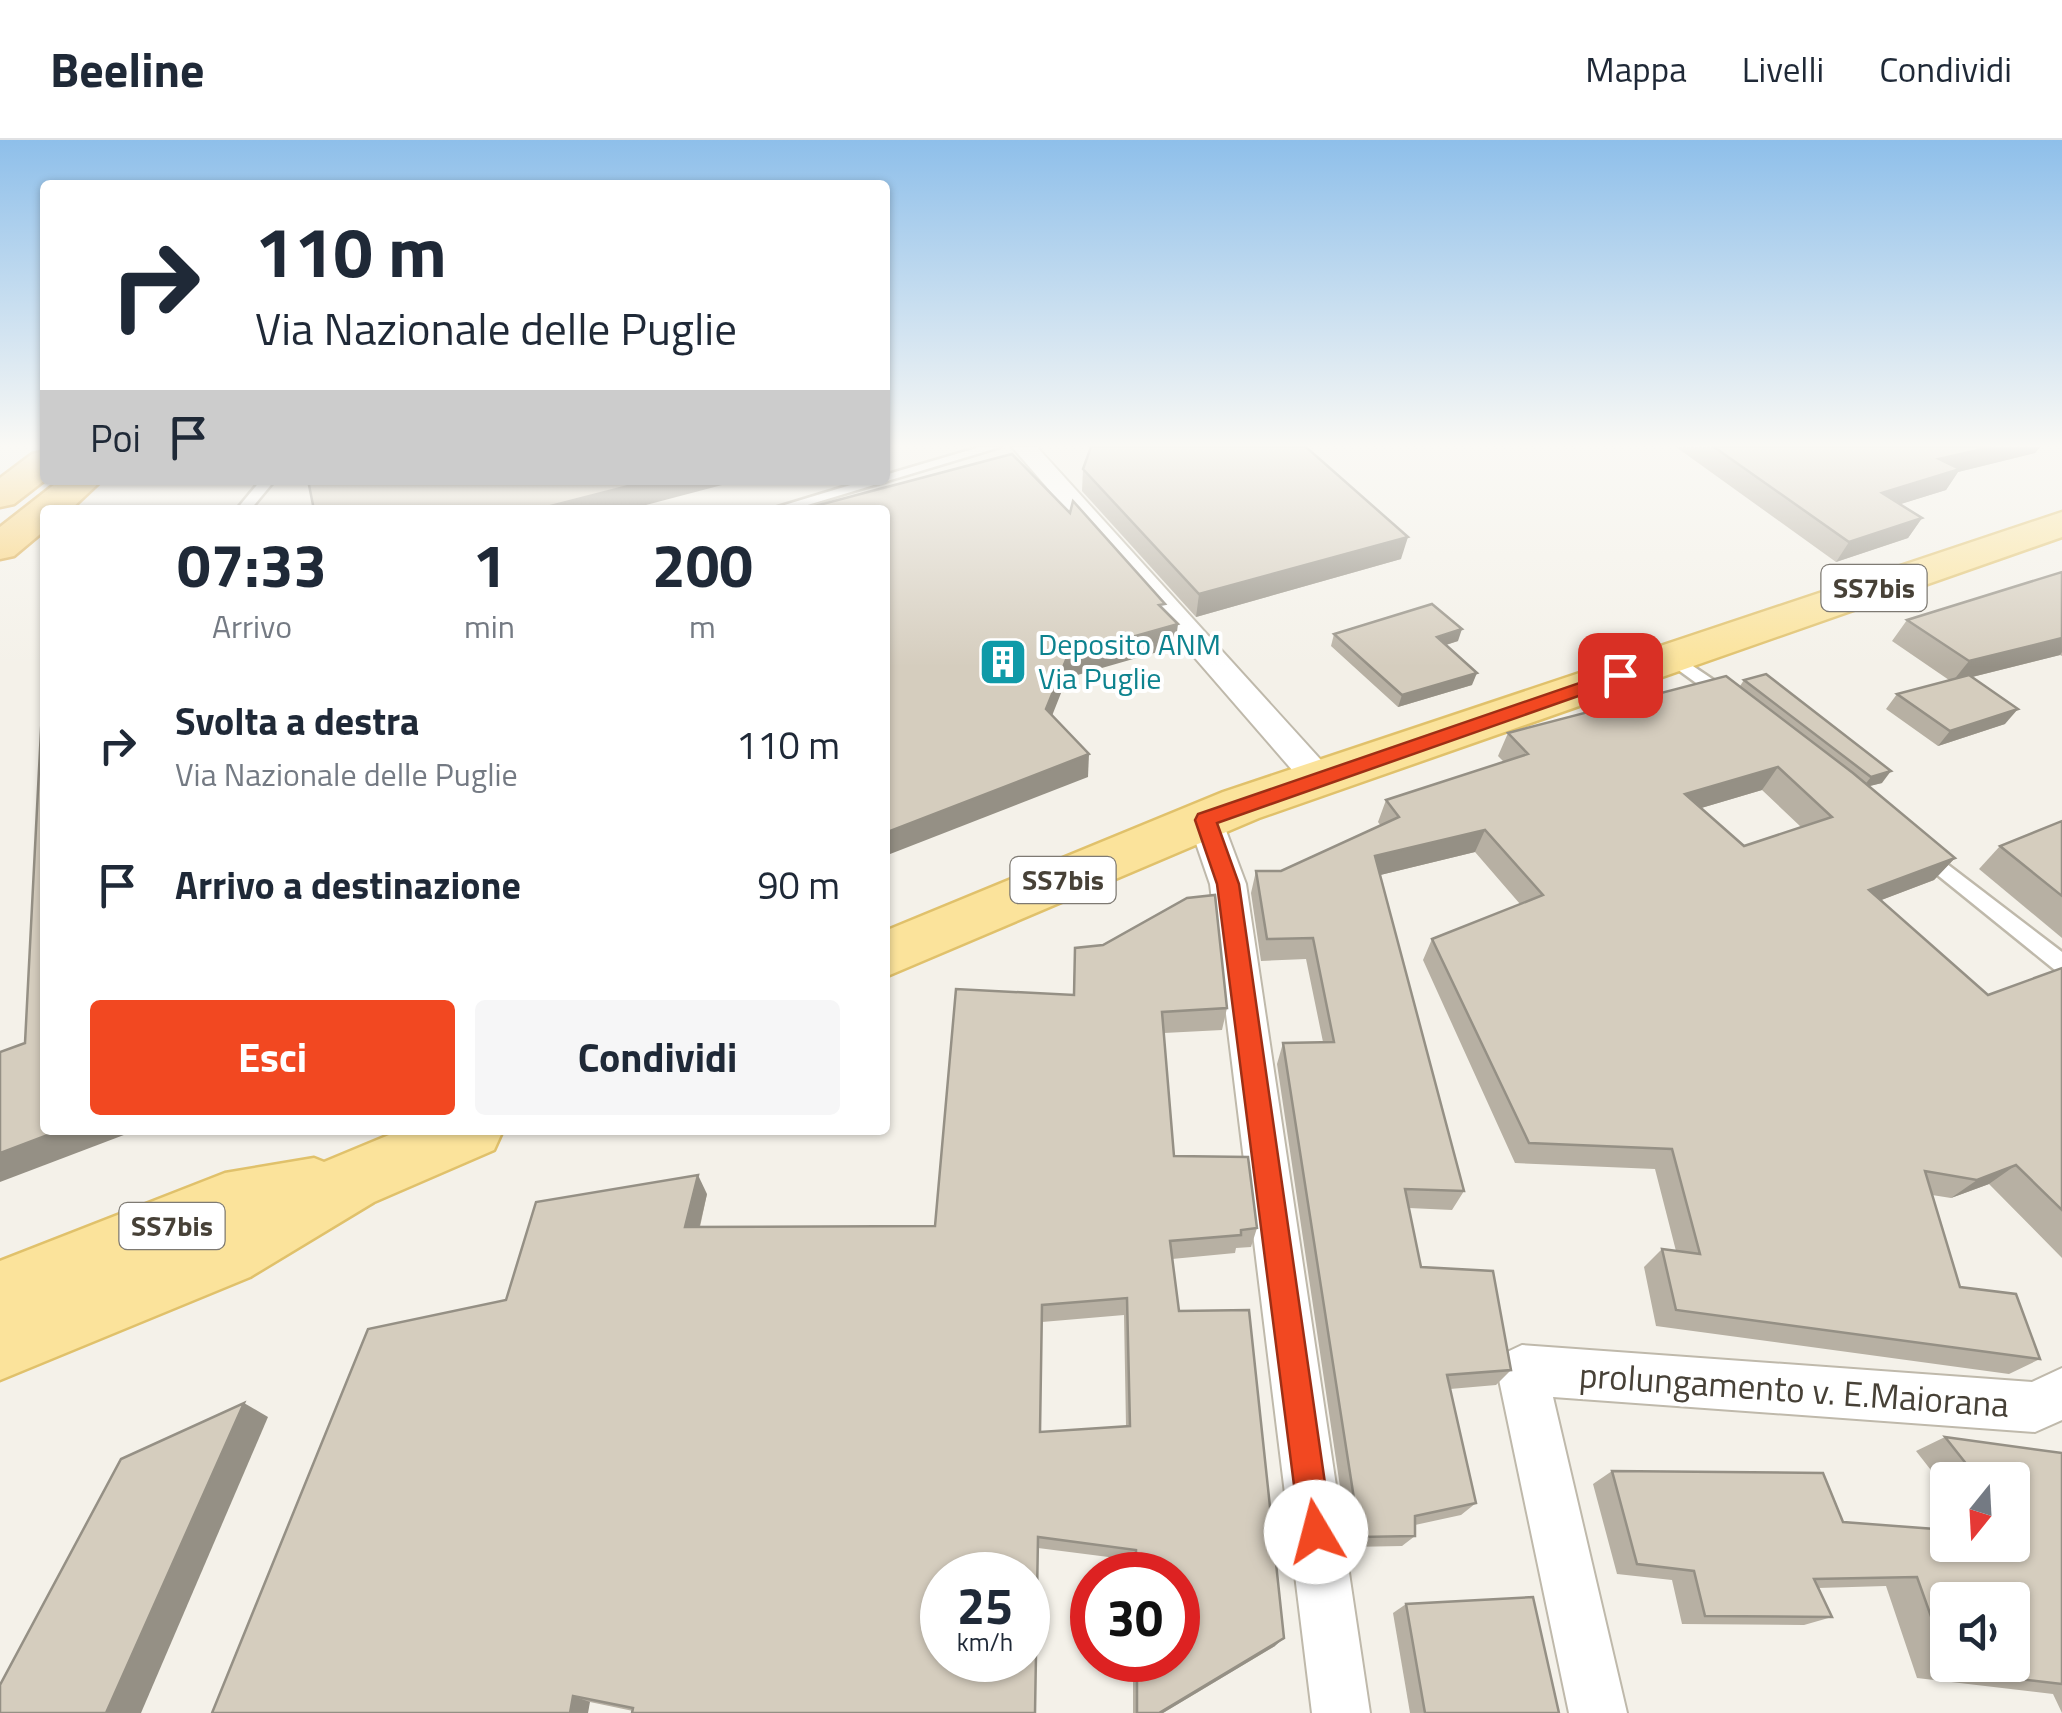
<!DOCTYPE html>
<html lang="it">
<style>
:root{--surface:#fff;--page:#f6f6f7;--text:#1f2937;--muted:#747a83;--line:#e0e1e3;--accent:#f24821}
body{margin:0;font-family:"Titillium Web",sans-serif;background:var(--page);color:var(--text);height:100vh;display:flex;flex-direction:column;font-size:38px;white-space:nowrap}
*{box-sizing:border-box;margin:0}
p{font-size:32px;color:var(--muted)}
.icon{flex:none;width:55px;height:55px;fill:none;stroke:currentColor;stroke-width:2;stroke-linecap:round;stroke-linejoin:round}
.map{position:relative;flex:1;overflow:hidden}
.side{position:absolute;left:40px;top:365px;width:850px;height:630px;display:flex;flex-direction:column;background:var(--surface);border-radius:10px;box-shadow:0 2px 8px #0004}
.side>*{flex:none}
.guide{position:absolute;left:40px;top:40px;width:850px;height:305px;border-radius:10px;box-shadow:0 2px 8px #0004;background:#fff;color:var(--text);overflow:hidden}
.needle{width:65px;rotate:198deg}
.buttons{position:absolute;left:1930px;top:1322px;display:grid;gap:20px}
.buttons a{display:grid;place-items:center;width:100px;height:100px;border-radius:10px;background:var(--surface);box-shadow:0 2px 8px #0004;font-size:50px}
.speed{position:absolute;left:920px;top:1412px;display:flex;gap:20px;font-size:50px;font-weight:700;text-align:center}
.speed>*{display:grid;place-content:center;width:130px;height:130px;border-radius:50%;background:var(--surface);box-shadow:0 2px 8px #0004;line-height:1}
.speed small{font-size:25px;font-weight:400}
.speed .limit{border:15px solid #d22;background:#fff;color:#111}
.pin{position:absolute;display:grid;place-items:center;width:85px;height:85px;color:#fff;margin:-42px;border-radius:20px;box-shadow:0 5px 15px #0006}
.me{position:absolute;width:110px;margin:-55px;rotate:352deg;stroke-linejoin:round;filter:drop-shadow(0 0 8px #0008)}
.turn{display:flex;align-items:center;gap:35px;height:210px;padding:0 50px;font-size:45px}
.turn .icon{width:130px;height:130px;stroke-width:2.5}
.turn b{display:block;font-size:70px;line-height:85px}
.then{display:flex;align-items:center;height:95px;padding:0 50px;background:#0003;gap:20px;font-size:38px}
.eta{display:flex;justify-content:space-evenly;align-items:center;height:170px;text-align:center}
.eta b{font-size:60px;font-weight:700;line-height:70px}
.primary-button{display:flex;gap:20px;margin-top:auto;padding:20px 50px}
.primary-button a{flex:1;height:115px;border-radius:10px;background:var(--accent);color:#fff;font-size:40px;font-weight:700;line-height:115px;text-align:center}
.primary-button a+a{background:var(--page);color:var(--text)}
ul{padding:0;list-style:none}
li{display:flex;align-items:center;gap:30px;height:140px;padding:0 50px}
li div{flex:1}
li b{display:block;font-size:38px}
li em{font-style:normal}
header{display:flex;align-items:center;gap:60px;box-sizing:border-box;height:140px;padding:0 50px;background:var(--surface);border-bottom:2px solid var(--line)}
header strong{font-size:48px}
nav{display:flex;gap:55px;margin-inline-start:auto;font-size:35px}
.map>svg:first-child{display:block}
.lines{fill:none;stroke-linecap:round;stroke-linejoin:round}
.service-casing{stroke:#bfb9ab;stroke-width:5}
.minor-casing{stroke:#bfb9ab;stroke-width:4}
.primary-casing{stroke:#e0c16b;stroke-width:5}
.motorway-casing{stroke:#d8a53e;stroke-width:5}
.service{fill:#fff;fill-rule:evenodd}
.minor{fill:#fff;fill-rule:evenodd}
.primary{fill:#fbe39b;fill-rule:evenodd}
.motorway{fill:#f9cf6f;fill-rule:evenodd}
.wall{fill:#b7b0a3;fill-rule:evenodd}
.shaded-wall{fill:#959085}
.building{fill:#d5cdbe;stroke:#959085;stroke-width:2.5;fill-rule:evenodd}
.route{fill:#f24821;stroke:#9d2f15;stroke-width:2.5}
.labels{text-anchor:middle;stroke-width:8;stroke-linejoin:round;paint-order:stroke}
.shield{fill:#fff;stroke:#7e7a73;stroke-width:2.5}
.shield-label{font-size:28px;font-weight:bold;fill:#474137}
.culture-label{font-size:30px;fill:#0d838f;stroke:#fff;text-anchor:start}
.near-street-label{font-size:35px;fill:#474137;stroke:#fff}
</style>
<header>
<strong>Beeline</strong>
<nav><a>Mappa</a><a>Livelli</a><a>Condividi</a></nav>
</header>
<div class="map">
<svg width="2062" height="1573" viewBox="0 0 2062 1573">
<rect width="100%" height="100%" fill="#f4f1e9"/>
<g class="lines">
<g class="service-casing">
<g id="service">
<path d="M980 307H1000L791 370H768L867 340H885V335Z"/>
<path d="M261 340H275L250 370H236Z"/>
<path d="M1672 512 1733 553V561H1721L1666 521V513Z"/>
<path d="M1926 708 2062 812V832L2055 830 1919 720 1917 715Z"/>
</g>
</g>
<g class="minor-casing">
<g id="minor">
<path d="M1012 307H1037L1330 630 1335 638 1330 646 1318 650 1306 646Z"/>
<path d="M1205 668 1217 671 1222 680 1246 744 1370 1573H1312L1210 744 1188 680 1193 671Z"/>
<path d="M1522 1205 2032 1242 2062 1228V1280L2035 1292 1553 1257 1627 1573H1569L1497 1230 1505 1213Z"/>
</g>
</g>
<g class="primary-casing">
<g id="primary">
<path d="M2062 372V397L1259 678 885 837V791L1223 652Z"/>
<path d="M401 990H503L494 1010 374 1062 250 1137 0 1240V1121L225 1033 314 1018 324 1022Z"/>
</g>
</g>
<g class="motorway-casing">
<g id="motorway">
<path d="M45 311V340L14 364 0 367V338L32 314Z"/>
<path d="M60 340H102L70 370H45V390L14 416 0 419V387Z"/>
</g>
</g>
<use href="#service" class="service"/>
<use href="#minor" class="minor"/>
<use href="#primary" class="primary"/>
<use href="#motorway" class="motorway"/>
</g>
<g class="wall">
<path d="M1676 307H2040L2035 313 1958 332 1946 350 1900 364 1922 378 1908 398 1836 422Z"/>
<path d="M1083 329 1401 419 1196 477 1082 351Z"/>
<path d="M2062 432V516L2060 515 1972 537 2005 584 1938 606 1886 569 1897 554 1949 540 1892 501 1907 480Z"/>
<path d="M1334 494 1458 501 1446 505 1472 545 1398 567 1331 506Z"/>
<path d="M1744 540 1882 643 1869 646 1955 718 1934 740 1881 760 1988 855 2062 828V1118L1989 1044 1951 1058 1932 1055 1960 1147 2040 1219 2009 1234 1656 1186 1644 1127 1662 1109 1676 1111 1655 1029 1515 1023 1423 820 1432 799 1520 764 1475 712 1380 735 1464 1051 1452 1070 1409 1068 1421 1127 1511 1230 1496 1245 1450 1249 1476 1363 1461 1375 1415 1385V1396L1402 1406 1349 1407 1277 924 1283 903 1323 902 1306 819 1261 821 1251 753 1256 731H1281L1381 686 1378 682 1386 660 1504 622 1498 616 1508 593 1740 546ZM1762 650 1801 687 1744 706 1701 668Z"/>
<path d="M2062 681V798L1979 729 2000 706Z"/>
<path d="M1075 808 1227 868 1222 890 1164 893 1174 1016 1257 1088 1251 1107 1236 1108 1235 1113 1172 1119 1179 1171 1275 1506 1163 1573H1133V1520H1178V1435H1132V1420L1038 1408 633 1571 590 1562 212 1573 506 1160 707 1054 700 1087 935 1086 1073 855ZM1124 1175 1126 1286 1040 1292 1042 1182Z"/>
<path d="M1945 1297 2062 1313V1573L2053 1554 1917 1538 1886 1446 1818 1448 1832 1477 1804 1485 1682 1484 1672 1440 1617 1434 1593 1344 1612 1331 1843 1382 2012 1405V1340H1948V1352L1916 1311Z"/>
<path d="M1406 1464 1559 1573H1410L1393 1473Z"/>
</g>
<g class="shaded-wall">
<path d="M1991 307H2040L2035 313 1958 332 1946 350 1869 374 1882 353 1939 319Z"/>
<path d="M652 340H741L627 370H535Z"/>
<path d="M1922 378 1908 398 1836 422 1849 402Z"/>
<path d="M1408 397 1401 419 1196 477 1199 454Z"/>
<path d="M1178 484 1175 507 1067 538 1046 591V569L1068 515Z"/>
<path d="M1462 489 1458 501 1433 509 1437 497Z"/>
<path d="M2062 498V512L2060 515 1952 542 1969 521Z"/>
<path d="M1477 533 1472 545 1398 567 1402 555Z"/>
<path d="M2018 569 2005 584 1938 606 1950 591Z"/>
<path d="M1089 614 1088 637 885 716V693Z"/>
<path d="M1778 627 1762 650 1671 677 1685 654Z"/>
<path d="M1891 631 1882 643 1862 648 1871 637Z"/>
<path d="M1485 690 1475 712 1368 738 1375 716Z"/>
<path d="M1955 718 1934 740 1850 772 1869 750Z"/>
<path d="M61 990H137L0 1042V1013Z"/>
<path d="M2016 1025 1989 1044 1951 1058 1977 1040Z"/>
<path d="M698 1035 707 1054 695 1106 685 1087Z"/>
<path d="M244 1263 268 1277 141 1573H106Z"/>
<path d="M1284 1498 1275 1506 1163 1573H1159Z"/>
<path d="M573 1556 590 1562 588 1573H570Z"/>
</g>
<g class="building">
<path d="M1091 307H1306L1408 397 1199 454 1083 329Z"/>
<path d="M1714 307H1991L1939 319 1960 329 1882 353 1922 378 1849 402Z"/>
<path d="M1012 314 1070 373 1073 361 1165 464 1159 465 1178 484 1068 515 1046 569 1089 614 885 693V370H800Z"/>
<path d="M308 340H652L535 370H314Z"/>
<path d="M2062 432V498L1969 521 1907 480Z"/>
<path d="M1432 464 1462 489 1437 497 1477 533 1402 555 1334 494Z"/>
<path d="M1766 534 1891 631 1871 637 1744 540Z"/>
<path d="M1969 535 2018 569 1950 591 1897 554Z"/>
<path d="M1726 536 1853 633 1955 718 1869 750 1988 855 2062 828V1070L2016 1025 1977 1040 1925 1031 1960 1147 2016 1154 2040 1219 1676 1170 1662 1109 1700 1114 1672 1009 1529 1003 1432 799 1543 755 1485 690 1375 716 1464 1051 1405 1049 1421 1127 1493 1131 1511 1230 1447 1235 1476 1363 1415 1376V1396L1360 1397 1283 903 1334 902 1313 798 1267 799 1256 731H1281L1399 677 1386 660 1528 614 1508 593ZM1778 627 1832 677 1744 706 1685 654Z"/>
<path d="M45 570V990H61L0 1013V912L25 903 42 571Z"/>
<path d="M2062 681V756L2000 706Z"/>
<path d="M1215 755 1227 868 1162 872 1174 1016 1248 1017 1257 1088 1241 1090V1095L1170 1101 1179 1171 1249 1170 1284 1498 1159 1573H1137V1520H1178V1435H1136V1410L1038 1397 1035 1573H632L633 1568 573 1556 570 1573H212L368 1189 506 1160 536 1062 698 1035 685 1087 935 1086 956 849 1074 855 1075 808 1103 805 1187 758ZM1127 1158 1130 1286 1040 1292 1042 1165ZM942 1435H1028V1520H942Z"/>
<path d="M244 1263 106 1573H0V1545L121 1319Z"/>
<path d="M1945 1297 2062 1313V1544L1950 1531 1948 1525H2012V1460H1948V1524L1917 1437 1814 1439 1832 1477 1705 1476 1694 1431 1637 1424 1612 1331 1823 1333 1843 1382 1948 1390V1405H2012V1395L2023 1396 2012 1383V1340H1979Z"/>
<path d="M1533 1457 1559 1573H1425L1406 1464Z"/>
</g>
<linearGradient id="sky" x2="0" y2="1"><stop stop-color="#8ebfea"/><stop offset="0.58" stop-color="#faf9f5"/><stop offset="1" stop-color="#faf9f5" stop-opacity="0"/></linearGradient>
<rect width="2062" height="527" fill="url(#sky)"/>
<path class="route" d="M1620 529 1630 535 1627 539 1217 683 1239 744 1332 1392 1327 1403 1316 1408 1304 1403 1300 1392 1217 744 1195 680 1198 674Z"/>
<defs>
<g id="building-square" transform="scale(2.5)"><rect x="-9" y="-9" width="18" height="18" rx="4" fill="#0f9aa8" stroke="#fff"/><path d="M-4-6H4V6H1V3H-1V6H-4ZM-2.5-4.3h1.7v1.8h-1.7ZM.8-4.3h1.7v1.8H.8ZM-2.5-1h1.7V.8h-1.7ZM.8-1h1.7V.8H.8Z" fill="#fff"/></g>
</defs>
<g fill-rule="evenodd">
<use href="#building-square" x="1003" y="522"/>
</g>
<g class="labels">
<g class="shield">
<rect x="1821.5" y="425" width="105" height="46" rx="8"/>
<rect x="1010.5" y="717" width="105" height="46" rx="8"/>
<rect x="119.5" y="1063" width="105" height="46" rx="8"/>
</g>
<g class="shield-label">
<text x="1874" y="458">SS7bis</text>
<text x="1063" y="750">SS7bis</text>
<text x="172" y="1096">SS7bis</text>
</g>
<g class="culture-label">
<text x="1038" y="515">Deposito ANM<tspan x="1038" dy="34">Via Puglie</tspan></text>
</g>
<g class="near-street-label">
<text transform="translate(1794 1250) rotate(4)" y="12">prolungamento v. E.Maiorana</text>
</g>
</g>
</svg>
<div class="buttons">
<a><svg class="needle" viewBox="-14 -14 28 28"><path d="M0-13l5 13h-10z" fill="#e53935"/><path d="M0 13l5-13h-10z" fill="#747a83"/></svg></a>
<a><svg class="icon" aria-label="sound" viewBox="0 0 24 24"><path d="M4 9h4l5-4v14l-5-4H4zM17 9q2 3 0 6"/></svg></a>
</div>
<div class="speed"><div>25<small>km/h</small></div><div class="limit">30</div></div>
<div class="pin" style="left:1620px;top:535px;background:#d93025"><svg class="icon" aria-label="arrive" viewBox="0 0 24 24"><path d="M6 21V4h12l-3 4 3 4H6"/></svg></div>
<svg class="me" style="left:1316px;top:1392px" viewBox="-20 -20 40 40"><circle r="19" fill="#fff"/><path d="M0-13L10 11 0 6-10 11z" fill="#f24821"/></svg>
<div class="guide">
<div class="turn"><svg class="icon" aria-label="right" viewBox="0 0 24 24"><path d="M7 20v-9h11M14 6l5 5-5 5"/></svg><div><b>110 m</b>Via Nazionale delle Puglie</div></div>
<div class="then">Poi<svg class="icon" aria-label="arrive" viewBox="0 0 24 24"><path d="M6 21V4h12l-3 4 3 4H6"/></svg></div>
</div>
<section class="side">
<div class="eta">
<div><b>07:33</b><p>Arrivo</p></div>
<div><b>1</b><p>min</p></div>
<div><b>200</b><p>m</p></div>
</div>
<ul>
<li><svg class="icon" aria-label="right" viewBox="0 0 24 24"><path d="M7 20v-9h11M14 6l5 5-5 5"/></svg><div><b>Svolta a destra</b><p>Via Nazionale delle Puglie</p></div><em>110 m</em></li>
<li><svg class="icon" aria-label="arrive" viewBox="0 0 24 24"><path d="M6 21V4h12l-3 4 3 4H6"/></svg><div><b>Arrivo a destinazione</b></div><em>90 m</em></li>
</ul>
<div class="primary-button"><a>Esci</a><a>Condividi</a></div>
</section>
</div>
